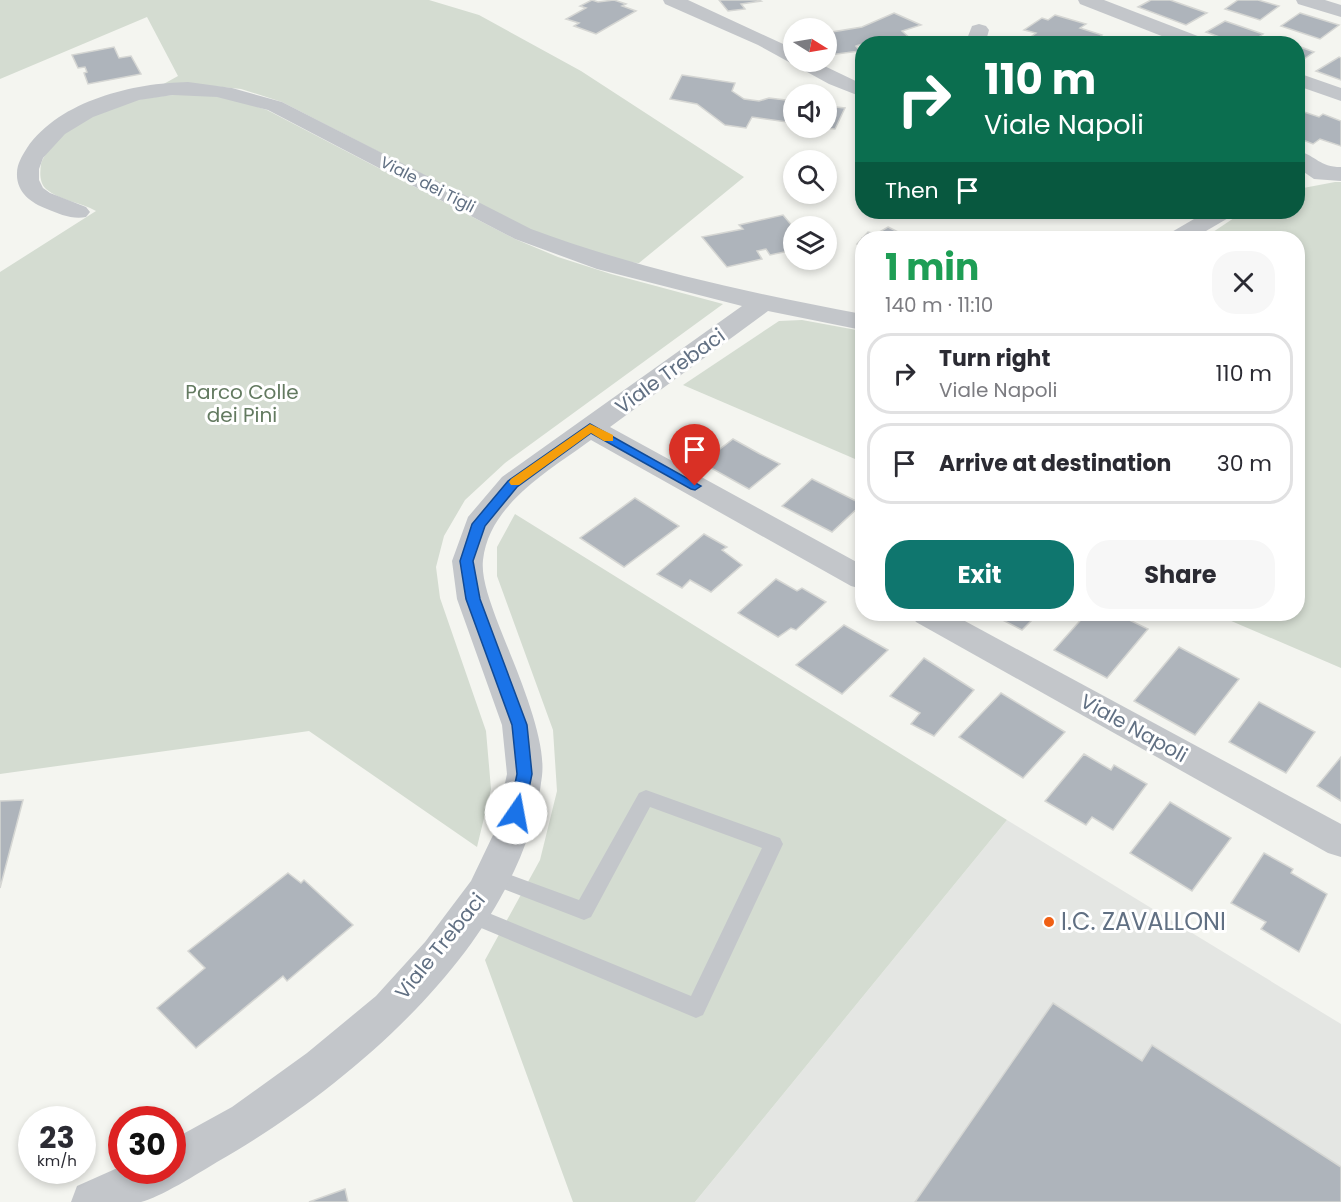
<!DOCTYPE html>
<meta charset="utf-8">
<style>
:root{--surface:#fff;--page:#f7f7f7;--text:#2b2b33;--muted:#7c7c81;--line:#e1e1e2;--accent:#0f766e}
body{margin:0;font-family:Poppins,sans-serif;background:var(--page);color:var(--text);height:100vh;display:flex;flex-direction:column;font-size:22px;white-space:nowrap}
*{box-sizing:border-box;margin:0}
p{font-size:20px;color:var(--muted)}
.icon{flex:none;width:33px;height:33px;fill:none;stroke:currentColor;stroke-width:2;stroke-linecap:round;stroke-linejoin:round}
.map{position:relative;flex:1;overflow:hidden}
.side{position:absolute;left:855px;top:231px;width:450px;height:390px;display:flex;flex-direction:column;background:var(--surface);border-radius:24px;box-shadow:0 3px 9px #0003}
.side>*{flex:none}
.top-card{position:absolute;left:855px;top:36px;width:450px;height:183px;border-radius:24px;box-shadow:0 3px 9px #0003;background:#0b6e4f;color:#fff;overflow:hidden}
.needle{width:39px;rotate:101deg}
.tools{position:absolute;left:783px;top:18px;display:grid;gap:12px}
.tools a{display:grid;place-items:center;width:54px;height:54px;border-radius:50%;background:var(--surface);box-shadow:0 3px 9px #0003;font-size:30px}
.speed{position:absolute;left:18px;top:1106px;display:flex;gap:12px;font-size:30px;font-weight:700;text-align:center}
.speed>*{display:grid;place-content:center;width:78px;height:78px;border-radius:50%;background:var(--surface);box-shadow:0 3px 9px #0003;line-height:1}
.speed small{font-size:15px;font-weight:400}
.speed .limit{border:9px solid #d22;background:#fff;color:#111}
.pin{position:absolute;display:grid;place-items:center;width:51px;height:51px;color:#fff;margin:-62px -26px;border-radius:50% 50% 50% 0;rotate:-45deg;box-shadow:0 0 6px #0007}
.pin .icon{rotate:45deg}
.me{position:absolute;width:66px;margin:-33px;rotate:12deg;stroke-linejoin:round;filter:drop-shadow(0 0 4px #0008)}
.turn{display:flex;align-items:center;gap:21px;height:126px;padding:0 30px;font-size:27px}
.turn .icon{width:78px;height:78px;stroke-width:2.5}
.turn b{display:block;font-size:42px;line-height:51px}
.then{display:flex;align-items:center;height:57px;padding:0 30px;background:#0003;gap:12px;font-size:22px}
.round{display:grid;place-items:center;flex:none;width:63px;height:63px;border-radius:24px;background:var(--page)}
.headline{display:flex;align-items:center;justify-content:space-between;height:102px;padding:0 30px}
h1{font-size:36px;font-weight:700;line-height:45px;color:#1e9e55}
.primary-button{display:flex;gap:12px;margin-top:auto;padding:12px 30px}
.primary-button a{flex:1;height:69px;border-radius:24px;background:var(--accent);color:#fff;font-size:24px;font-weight:700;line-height:69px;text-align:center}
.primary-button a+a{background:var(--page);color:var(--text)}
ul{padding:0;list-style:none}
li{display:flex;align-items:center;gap:18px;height:81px;margin:0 12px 9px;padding:0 18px;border:3px solid var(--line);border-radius:24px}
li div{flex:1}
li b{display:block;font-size:22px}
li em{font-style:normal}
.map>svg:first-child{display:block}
.built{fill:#e4e6e3}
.green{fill:#d4dcd1}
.building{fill:#aeb4bb;stroke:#d5d6d3;stroke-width:1.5}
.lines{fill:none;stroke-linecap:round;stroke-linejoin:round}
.lane{fill:#c3c6ca;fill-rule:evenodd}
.street{fill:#c3c6ca;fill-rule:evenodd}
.route{fill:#1a73e8;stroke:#114b97;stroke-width:1.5}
.slow{fill:#f59e0b}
.poi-dot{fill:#f06014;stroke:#fff;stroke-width:2}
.labels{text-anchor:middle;stroke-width:6;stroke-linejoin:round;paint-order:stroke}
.far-street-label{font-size:16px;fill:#617083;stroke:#fff}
.street-label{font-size:20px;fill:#617083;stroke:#fff}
.park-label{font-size:20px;fill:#637a60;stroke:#fff}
.near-poi-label{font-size:24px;fill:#617083;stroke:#fff;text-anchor:start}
</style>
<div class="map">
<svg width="1341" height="1202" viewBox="0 0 1341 1202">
<rect width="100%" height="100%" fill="#f4f5f0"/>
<path class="built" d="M1007 820 1341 1024V1202H695Z"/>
<g class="green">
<path d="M0 0H429L479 15 581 71 744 177 639 263 621 262 531 230 282 102 241 89 203 85 160 86 178 76 147 17 0 79Z"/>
<path d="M196 94 230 98 267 110 515 239 558 257 611 274 723 304 505 463 465 500 444 536 436 567 440 598 486 731 491 789 477 847 309 731 0 774V272L96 211C81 202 60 201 46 189 39 182 40 172 41 164 43 156 49 151 54 145 86 104 147 95 196 94Z"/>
<path d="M1335 182H1341V668L1215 614H1298V238H1204L1243 212H1298V189Z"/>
<path d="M802 320 862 331V462L683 385 779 321Z"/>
<path d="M515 514 1007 820 695 1202H573L485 960 540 860 557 791 553 730 497 576V547Z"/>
</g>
<g class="building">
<path d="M592 0 598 2 614 0 626 4 622 6 636 11 596 34 574 26 579 23 566 19 586 8 580 6Z"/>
<path d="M719 0H759L761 1 741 4 745 9 728 11Z"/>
<path d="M1151 0H1170L1207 13 1186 25 1138 7Z"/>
<path d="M1238 0H1258L1279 6 1260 20 1225 9Z"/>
<path d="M894 13 921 25 902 31 912 40 895 44H862L856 46 860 51 829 55 826 51V33L862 27Z"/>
<path d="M1300 13 1339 25 1320 39 1281 26Z"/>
<path d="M1055 15 1086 24 1080 28 1102 35 1091 44H1043L1028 39 1036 33 1024 30 1042 18 1048 20Z"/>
<path d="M1225 21 1263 34 1248 44H1238L1206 32Z"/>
<path d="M1298 46 1314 52 1298 63Z"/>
<path d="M114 47 119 58 131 56 141 74 88 84 84 73 87 72 85 67 78 68 72 55Z"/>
<path d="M1339 57 1341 58V80L1316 71Z"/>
<path d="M682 75 735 83 732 91 744 99 759 101 769 98 794 101V123L752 117 746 128 725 125 697 104 670 99Z"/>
<path d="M826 106 845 108 835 129 822 128H826Z"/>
<path d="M1298 110 1319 117 1323 114 1341 121V146L1320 139 1313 144 1298 138Z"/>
<path d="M783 215 794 228V230L790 231 794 235V250L770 255 766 249 757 251 762 259 727 267 702 237 743 229 739 225Z"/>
<path d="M888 227 910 238H862V247L857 244 868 232 876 234Z"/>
<path d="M733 439 760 454 780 464 749 489 702 463Z"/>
<path d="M812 479 862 504 832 532 782 506Z"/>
<path d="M635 498 679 526 624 567 580 538Z"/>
<path d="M704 534 727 547 722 550 742 565 711 592 690 580 682 588 657 574Z"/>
<path d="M776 579 797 591 802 588 826 602 796 630 791 628 778 637 738 613Z"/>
<path d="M991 614H1038L1022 630Z"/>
<path d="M1086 614H1117L1148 629 1107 678 1054 650Z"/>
<path d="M844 625 888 650 842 694 796 665Z"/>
<path d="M1179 647 1239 679 1195 735 1134 701Z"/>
<path d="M924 658 974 690 934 736 911 724 920 713 890 696Z"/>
<path d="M1001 693 1065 732 1023 778 959 737Z"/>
<path d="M1259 702 1315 732 1286 773 1229 742Z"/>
<path d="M1084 754 1111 770 1114 765 1147 784 1113 830 1092 817 1086 825 1045 801Z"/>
<path d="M1341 757V801L1317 786Z"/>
<path d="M23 800 0 888V801Z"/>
<path d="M1170 802 1231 838 1192 891 1130 853Z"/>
<path d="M1264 853 1293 869 1291 873 1327 894 1299 952 1261 929 1266 922 1231 903Z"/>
<path d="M288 873 301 883 304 880 353 925 287 981 283 976 196 1048 157 1008 205 968 188 951Z"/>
<path d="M1053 1003 1142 1061 1152 1045 1341 1167V1202H915Z"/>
<path d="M345 1189 348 1202H309Z"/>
</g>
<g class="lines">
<path class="lane" d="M646 790 780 838 783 844 703 1015 696 1018 462 920 459 914 462 908 469 905 691 996 762 848 650 807 591 917 584 920 485 882 482 876 485 870 492 868 579 900 639 793Z"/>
<g class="street">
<path d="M663 0H688L794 49V62H816L862 84V97L829 84 758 45 665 4Z"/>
<path d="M1078 0H1104L1208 40 1211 44H1182L1080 4Z"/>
<path d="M1296 0H1325L1341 5V17L1298 4Z"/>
<path d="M979 24 986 26 989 30 985 44H965L972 26Z"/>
<path d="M1298 73 1341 88V101L1298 86Z"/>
<path d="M188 82 232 88 282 102 531 229C639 269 750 293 862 314V330L768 311 610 427 862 565V589L851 586 591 440C550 470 489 504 483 560 481 578 490 601 496 618 511 658 547 734 542 776 523 940 351 1086 217 1162 199 1173 159 1198 141 1202 123 1202 90 1202 71 1202L77 1186 122 1166V1170H172V1140L232 1107 307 1053 376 996 425 942 471 881 494 833 507 774 502 725 457 599 452 561 468 517 502 477 742 306 597 269 515 239 268 110 217 97 173 95 139 100 93 117 65 134 43 158 39 169V180L43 188 50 193 86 207 90 212 86 217C73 220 59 214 47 209 31 203 16 192 17 173 17 164 22 156 27 148 60 100 134 83 188 82Z"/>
<path d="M1298 151C1317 156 1319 167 1341 167V181L1314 179 1298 168Z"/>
<path d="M1206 212H1234L1230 217 1194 238H1166L1170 233Z"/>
<path d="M911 614H952L1341 824V857L1328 853 916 622Z"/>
</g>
</g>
<path class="route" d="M590 424 701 486 695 490 691 489 591 433 517 487 485 526 473 561 480 599 527 725 532 774 524 813 522 818 516 820 511 818 509 813 517 774 512 725 466 599 460 561 472 524 508 481Z"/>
<path class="slow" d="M590 424 613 435V441H604L591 433 519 485H511L509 482 511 479Z"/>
<circle class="poi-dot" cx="1049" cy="922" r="6"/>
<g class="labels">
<g class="far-street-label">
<text transform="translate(428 184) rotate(27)" y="6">Viale dei Tigli</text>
</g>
<g class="street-label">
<text transform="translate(670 371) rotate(-36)" y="7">Viale Trebaci</text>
<text transform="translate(1134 728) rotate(29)" y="7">Viale Napoli</text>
<text transform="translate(440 946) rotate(-51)" y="7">Viale Trebaci</text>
</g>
<g class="park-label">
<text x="242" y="399">Parco Colle<tspan x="242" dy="23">dei Pini</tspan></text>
</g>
<g class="near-poi-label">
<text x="1061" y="930">I.C. ZAVALLONI</text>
</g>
</g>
</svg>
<div class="tools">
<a><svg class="needle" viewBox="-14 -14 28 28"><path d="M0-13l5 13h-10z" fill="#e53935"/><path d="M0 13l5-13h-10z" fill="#7c7c81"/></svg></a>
<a><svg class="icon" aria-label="sound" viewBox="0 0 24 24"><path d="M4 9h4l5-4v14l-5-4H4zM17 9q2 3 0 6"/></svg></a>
<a><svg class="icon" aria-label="search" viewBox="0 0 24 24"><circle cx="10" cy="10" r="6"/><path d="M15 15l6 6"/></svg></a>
<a><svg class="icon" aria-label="layers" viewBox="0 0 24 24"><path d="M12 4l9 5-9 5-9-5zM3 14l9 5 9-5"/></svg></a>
</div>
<div class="speed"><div>23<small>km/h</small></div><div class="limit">30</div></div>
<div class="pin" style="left:695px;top:486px;background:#d93025"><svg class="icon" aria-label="arrive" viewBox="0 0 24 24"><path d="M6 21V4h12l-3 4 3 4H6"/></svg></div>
<svg class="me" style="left:516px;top:813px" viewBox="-20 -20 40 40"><circle r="19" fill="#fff"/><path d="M0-13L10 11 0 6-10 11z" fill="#1a73e8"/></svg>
<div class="top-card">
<div class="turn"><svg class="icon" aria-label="right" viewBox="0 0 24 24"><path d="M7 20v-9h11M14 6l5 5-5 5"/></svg><div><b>110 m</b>Viale Napoli</div></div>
<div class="then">Then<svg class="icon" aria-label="arrive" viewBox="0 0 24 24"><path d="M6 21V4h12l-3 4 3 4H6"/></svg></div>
</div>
<section class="side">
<div class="headline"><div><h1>1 min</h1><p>140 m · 11:10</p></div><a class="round"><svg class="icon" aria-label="close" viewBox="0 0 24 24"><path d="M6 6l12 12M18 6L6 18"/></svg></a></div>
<ul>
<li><svg class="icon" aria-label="right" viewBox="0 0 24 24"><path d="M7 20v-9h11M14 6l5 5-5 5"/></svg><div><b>Turn right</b><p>Viale Napoli</p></div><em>110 m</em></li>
<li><svg class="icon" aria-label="arrive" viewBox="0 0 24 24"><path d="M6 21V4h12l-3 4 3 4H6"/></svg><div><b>Arrive at destination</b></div><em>30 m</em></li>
</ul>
<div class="primary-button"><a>Exit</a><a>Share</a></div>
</section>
</div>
